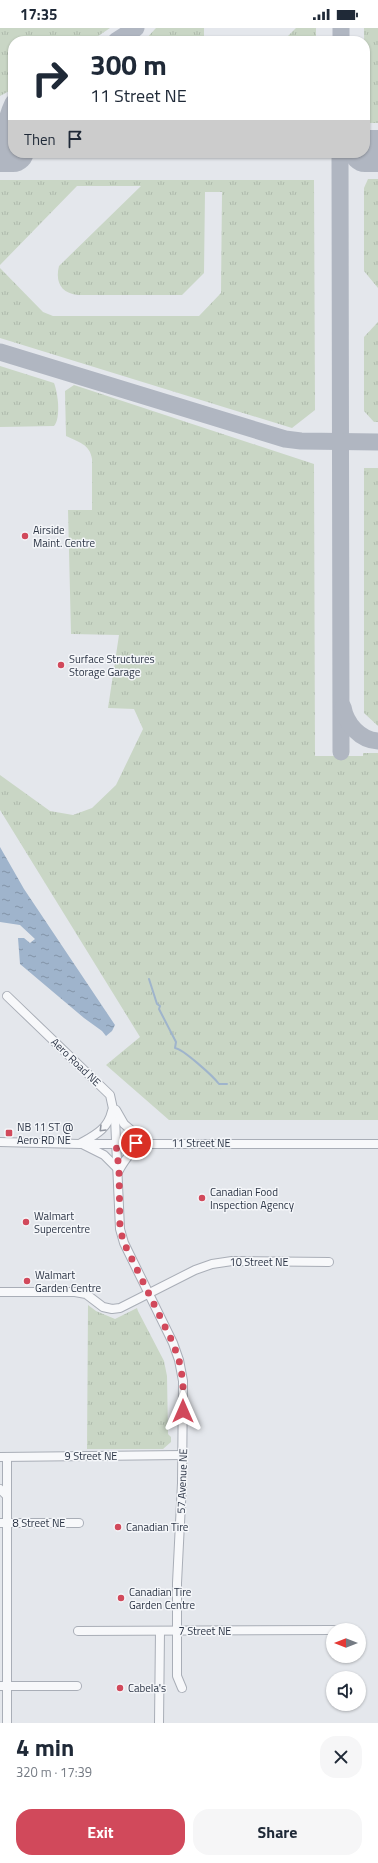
<!DOCTYPE html>
<meta charset="utf-8">
<style>
:root{--surface:#fff;--page:#f6f6f7;--text:#1f2937;--muted:#747a83;--accent:#d1495b}
body{margin:0;font-family:"Titillium Web",sans-serif;background:var(--page);color:var(--text);height:100vh;display:flex;flex-direction:column;font-size:15px;white-space:nowrap}
*{box-sizing:border-box;margin:0}
p{font-size:13px;color:var(--muted)}
.icon{flex:none;width:22px;height:22px;fill:none;stroke:currentColor;stroke-width:2;stroke-linecap:round;stroke-linejoin:round}
.map{position:relative;height:1695px;overflow:hidden}
.side{display:flex;flex-direction:column;background:var(--surface);flex:1}
.side>*{flex:none}
.hud{position:absolute;left:8px;top:8px;width:362px;height:122px;border-radius:16px;box-shadow:0 1px 3px #0004;background:#fff;color:var(--text);overflow:hidden}
.needle{width:26px;rotate:270deg}
.fabs{position:absolute;left:326px;top:1595px;display:grid;gap:8px}
.fabs a{display:grid;place-items:center;width:40px;height:40px;border-radius:50%;background:var(--surface);box-shadow:0 1px 3px #0004;font-size:20px}
.pin{position:absolute;display:grid;place-items:center;width:34px;height:34px;color:#fff;margin:-17px;border:2px solid #fff;border-radius:50%;box-shadow:0 1px 4px #0007}
.me{position:absolute;width:44px;margin:-22px;rotate:0deg;stroke-linejoin:round;filter:drop-shadow(0 0 3px #0008)}
.turn{display:flex;align-items:center;gap:14px;height:84px;padding:0 16px;font-size:18px}
.turn .icon{width:52px;height:52px;stroke-width:2.5}
.turn b{display:block;font-size:28px;line-height:34px}
.then{display:flex;align-items:center;height:38px;padding:0 16px;background:#0003;gap:8px;font-size:15px}
.round{display:grid;place-items:center;flex:none;width:42px;height:42px;border-radius:16px;background:var(--page)}
.head{display:flex;align-items:center;justify-content:space-between;height:68px;padding:0 16px}
h1{font-size:24px;font-weight:700;line-height:30px}
.primary-button{display:flex;gap:8px;margin-top:auto;padding:8px 16px}
.primary-button a{flex:1;height:46px;border-radius:16px;background:var(--accent);color:#fff;font-size:16px;font-weight:700;line-height:46px;text-align:center}
.primary-button a+a{background:var(--page);color:var(--text)}
.status{display:flex;justify-content:space-between;align-items:center;height:28px;padding:0 20px;background:var(--surface);direction:ltr}
.status svg{height:11px;fill:currentColor}
.map>svg:first-child{display:block}
.grass{fill:url(#grass-tufts)}
.water{fill:url(#water-ripples)}
.lines{fill:none;stroke-linecap:round;stroke-linejoin:round}
.stream{stroke:#9fb4cc;stroke-width:2}
.taxiway{stroke:#b0b6c1;stroke-width:17}
.runway{stroke:#b0b6c1;stroke-width:42}
.minor-casing{stroke:#a9aeb7;stroke-width:10}
.minor{stroke:#f7f8fa;stroke-width:8}
.oneway{stroke:#9196a0}
.route{stroke:#d1495b;stroke-width:7;stroke-dasharray:0 12.6}
.poi-dot{fill:#d1495b;stroke:#f4f6f9;stroke-width:1.5}
.labels{text-anchor:middle;stroke-width:3;stroke-linejoin:round;paint-order:stroke}
.poi-label{font-size:11px;fill:#2b3445;stroke:#f4f6f9;text-anchor:start}
.street-label{font-size:11px;fill:#2b3445;stroke:#f4f6f9}
</style>
<div class="status"><b>17:35</b><svg viewBox="0 0 49 12"><path d="M0 12V9h3v3zM5 12V6h3v6zM10 12V3h3v9zM15 12V0h3v12zM26 1h20v11H26zM47 4h2v5h-2z"/></svg></div>
<div class="map">
<svg width="378" height="1695" viewBox="0 0 378 1695">
<defs>
<pattern id="grass-tufts" width="24" height="20" patternUnits="userSpaceOnUse"><rect width="24" height="20" fill="#c9d6c5"/><path d="M3 7l-1-3M5 7V3M7 7l1-3M15 17l-1-3M17 17v-4M19 17l1-3" fill="none" stroke="#adb8ab"/></pattern>
<pattern id="water-ripples" width="26" height="14" patternUnits="userSpaceOnUse"><rect width="26" height="14" fill="#9fb4cc"/><path d="M2 4q2-2 4 0t4 0M15 11q2-2 4 0t4 0" fill="none" stroke="#8293a7"/></pattern>
</defs>
<rect width="100%" height="100%" fill="#e4e7ec"/>
<g class="grass">
<path d="M0 0H110L91 13H13V61L0 68Z"/>
<path d="M156 0H204V13H144Z"/>
<path d="M296 0H316V13H283Z"/>
<path d="M364 0H378V95H365Z"/>
<path d="M368 151H378V260L364 243V160Z"/>
<path d="M0 152H314L315 382 292 400 0 310V240L43 284 53 288H199L221 265 222 164H205L204 245 182 267H78C61 265 55 254 59 238L141 158H77L0 237Z"/>
<path d="M378 294V394H374L364 383V309Z"/>
<path d="M0 338 54 355C58 365 61 390 54 398L0 399Z"/>
<path d="M74 357 314 436 315 728H363V725H378V1092H169L106 1037 140 1009 0 782V747L50 783 73 787 92 780 116 757 143 701 134 681 108 680 119 607 71 606 68 482H92V431C90 416 78 414 66 408L65 363Z"/>
<path d="M364 440H378V698L364 685Z"/>
<path d="M88 1277 96 1283 115 1291 137 1280 138 1283 164 1333 167 1348 168 1406 171 1409V1414L163 1421H87Z"/>
</g>
<path class="water" d="M0 819 24 861 115 997 112 1003 106 1008 102 1003 84 990 20 936 18 910H24L30 915 35 911 20 897 0 894Z"/>
<g class="lines">
<path class="stream" d="M149 951 157 976 160 978 159 981 176 1014 175 1020C183 1021 213 1048 219 1056H227"/>
<g class="taxiway">
<path d="M116 13 136 0"/>
<path d="M341 13V0"/>
<path d="M13 75C7 88 3 100 13 112"/>
<path d="M340 125 341 724"/>
<path d="M0 324 285 411 301 413 378 414"/>
<path d="M343 679C346 696 360 712 378 713"/>
</g>
<g class="runway">
<path d="M0 123H13"/>
<path d="M365 123H378"/>
</g>
<g class="minor-casing">
<g id="minor">
<path d="M7 968 110 1067 115 1090 120 1201 124 1215 173 1315 179 1332 183 1353 182 1455 177 1555V1648L182 1660"/>
<path d="M116 1082 124 1096 146 1115"/>
<path d="M0 1114 80 1116H378"/>
<path d="M81 1115C95 1107 108 1101 112 1083"/>
<path d="M84 1117 104 1127 119 1142"/>
<path d="M119 1142C126 1130 131 1123 144 1116"/>
<path d="M0 1264H75L86 1266 103 1279 112 1281 120 1280 195 1242 212 1236 232 1233 329 1234"/>
<path d="M0 1429 183 1427"/>
<path d="M7 1429V1468"/>
<path d="M0 1461 7 1468V1695"/>
<path d="M0 1495H79"/>
<path d="M78 1603 333 1602"/>
<path d="M0 1658H77"/>
<path d="M159 1695 160 1603"/>
</g>
</g>
<use href="#minor" class="minor"/>
</g>
<defs><path id="oneway-chevron" d="M-2-3.5L2.5 0L-2 3.5" fill="none" stroke-width="1.6" stroke-linecap="round" stroke-linejoin="round"/></defs>
<use class="oneway" href="#oneway-chevron" transform="translate(102 1101) rotate(135)"/>
<g class="lines">
<path class="route" d="M136 1115H116L119 1142 120 1201 124 1215 173 1315 179 1332 183 1353V1383"/>
</g>
<g class="poi-dot">
<circle cx="25" cy="508" r="4"/>
<circle cx="61" cy="637" r="4"/>
<rect x="5" y="1101" width="8" height="8" rx="2"/>
<circle cx="202" cy="1170" r="4"/>
<circle cx="26" cy="1194" r="4"/>
<circle cx="27" cy="1253" r="4"/>
<circle cx="118" cy="1499" r="4"/>
<circle cx="121" cy="1570" r="4"/>
<circle cx="120" cy="1660" r="4"/>
</g>
<g class="labels">
<g class="poi-label">
<text x="33" y="506">Airside<tspan x="33" dy="13">Maint. Centre</tspan></text>
<text x="69" y="635">Surface Structures<tspan x="69" dy="13">Storage Garage</tspan></text>
<text x="17" y="1103">NB 11 ST @<tspan x="17" dy="13">Aero RD NE</tspan></text>
<text x="210" y="1168">Canadian Food<tspan x="210" dy="13">Inspection Agency</tspan></text>
<text x="34" y="1192">Walmart<tspan x="34" dy="13">Supercentre</tspan></text>
<text x="35" y="1251">Walmart<tspan x="35" dy="13">Garden Centre</tspan></text>
<text x="126" y="1503">Canadian Tire</text>
<text x="129" y="1568">Canadian Tire<tspan x="129" dy="13">Garden Centre</tspan></text>
<text x="128" y="1664">Cabela's</text>
</g>
<g class="street-label">
<text transform="translate(76 1034) rotate(44)" y="4">Aero Road NE</text>
<text x="201" y="1119">11 Street NE</text>
<text x="259" y="1238">10 Street NE</text>
<text x="91" y="1432">9 Street NE</text>
<text transform="translate(182 1453) rotate(-88)" y="4">57 Avenue NE</text>
<text x="39" y="1499">8 Street NE</text>
<text x="205" y="1607">7 Street NE</text>
</g>
</g>
</svg>
<div class="fabs">
<a><svg class="needle" viewBox="-14 -14 28 28"><path d="M0-13l5 13h-10z" fill="#e53935"/><path d="M0 13l5-13h-10z" fill="#747a83"/></svg></a>
<a><svg class="icon" aria-label="sound" viewBox="0 0 24 24"><path d="M4 9h4l5-4v14l-5-4H4zM17 9q2 3 0 6"/></svg></a>
</div>
<div class="pin" style="left:136px;top:1115px;background:#d93025"><svg class="icon" aria-label="arrive" viewBox="0 0 24 24"><path d="M6 21V4h12l-3 4 3 4H6"/></svg></div>
<svg class="me" style="left:183px;top:1383px" viewBox="-20 -20 40 40"><path d="M0-17L14 15 0 8-14 15z" fill="#d1495b" stroke="#fff" stroke-width="4"/></svg>
<div class="hud">
<div class="turn"><svg class="icon" aria-label="right" viewBox="0 0 24 24"><path d="M7 20v-9h11M14 6l5 5-5 5"/></svg><div><b>300 m</b>11 Street NE</div></div>
<div class="then">Then<svg class="icon" aria-label="arrive" viewBox="0 0 24 24"><path d="M6 21V4h12l-3 4 3 4H6"/></svg></div>
</div>
</div>
<section class="side">
<div class="head"><div><h1>4 min</h1><p>320 m · 17:39</p></div><a class="round"><svg class="icon" aria-label="close" viewBox="0 0 24 24"><path d="M6 6l12 12M18 6L6 18"/></svg></a></div>
<div class="primary-button"><a>Exit</a><a>Share</a></div>
</section>
